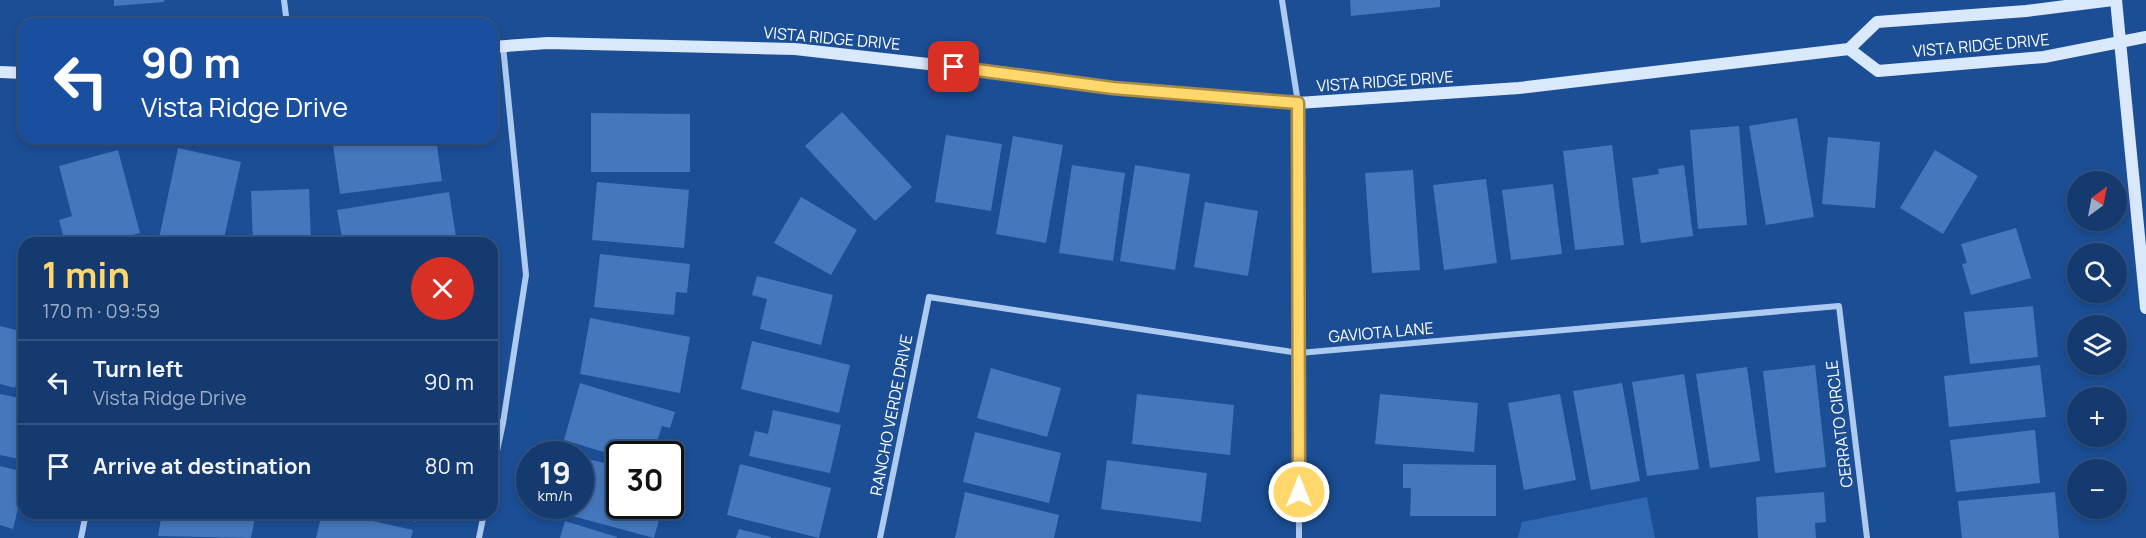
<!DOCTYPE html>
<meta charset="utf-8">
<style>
:root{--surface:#143a70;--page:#214578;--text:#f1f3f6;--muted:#9dadc3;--line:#335483;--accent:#ffd76b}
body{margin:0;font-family:Manrope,sans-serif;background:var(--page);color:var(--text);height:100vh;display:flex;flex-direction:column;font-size:22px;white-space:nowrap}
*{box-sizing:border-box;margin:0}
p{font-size:20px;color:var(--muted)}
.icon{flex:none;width:33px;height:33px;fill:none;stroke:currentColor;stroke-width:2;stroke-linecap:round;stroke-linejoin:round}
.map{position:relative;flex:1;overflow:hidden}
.sheet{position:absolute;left:18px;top:237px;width:480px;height:282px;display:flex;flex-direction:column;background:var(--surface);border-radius:18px;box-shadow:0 3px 9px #0003,0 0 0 2px var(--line)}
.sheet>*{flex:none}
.hud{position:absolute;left:18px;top:18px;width:480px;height:126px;border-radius:18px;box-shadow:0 3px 9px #0003,0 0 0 2px var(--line);background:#1a4fa0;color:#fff;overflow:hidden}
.needle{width:39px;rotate:32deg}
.controls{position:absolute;left:2067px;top:171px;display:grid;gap:12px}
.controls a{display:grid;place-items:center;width:60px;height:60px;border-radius:50%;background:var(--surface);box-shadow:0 3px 9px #0003,0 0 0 2px var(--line);font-size:30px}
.speed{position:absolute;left:516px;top:441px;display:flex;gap:12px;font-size:30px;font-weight:700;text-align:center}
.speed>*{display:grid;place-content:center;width:78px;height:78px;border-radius:50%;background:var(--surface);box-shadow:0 3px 9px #0003,0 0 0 2px var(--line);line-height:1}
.speed small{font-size:15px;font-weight:400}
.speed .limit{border:3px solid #111;border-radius:9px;background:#fff;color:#111}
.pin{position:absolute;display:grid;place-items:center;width:51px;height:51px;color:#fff;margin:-26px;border-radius:12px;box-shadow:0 3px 9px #0006}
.me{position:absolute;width:66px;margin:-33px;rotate:0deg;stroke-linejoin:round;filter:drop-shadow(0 0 4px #0008)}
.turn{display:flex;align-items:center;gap:21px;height:126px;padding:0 24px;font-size:27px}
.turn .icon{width:78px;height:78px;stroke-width:2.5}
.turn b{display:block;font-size:42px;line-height:51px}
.round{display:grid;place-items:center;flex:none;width:63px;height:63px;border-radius:32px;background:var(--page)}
.summary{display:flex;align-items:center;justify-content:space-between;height:102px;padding:0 24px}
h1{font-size:36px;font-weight:700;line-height:45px;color:var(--accent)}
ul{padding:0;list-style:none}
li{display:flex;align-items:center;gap:18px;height:84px;padding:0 24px;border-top:2px solid var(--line)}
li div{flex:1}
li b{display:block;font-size:22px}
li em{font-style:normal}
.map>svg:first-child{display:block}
.green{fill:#2e68b3}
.building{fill:#4477bc}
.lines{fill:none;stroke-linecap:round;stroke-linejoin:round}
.street{stroke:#adcaf0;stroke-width:6}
.secondary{stroke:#dae8fb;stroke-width:12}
.route-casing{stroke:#a68c46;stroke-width:15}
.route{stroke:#ffd76b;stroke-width:10}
.labels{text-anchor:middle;stroke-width:4.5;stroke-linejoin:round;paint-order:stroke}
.street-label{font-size:16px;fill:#fff;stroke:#1b4e95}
</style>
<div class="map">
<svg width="2146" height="538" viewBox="0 0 2146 538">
<rect width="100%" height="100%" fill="#1b4e95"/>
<path class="green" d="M1647 497 1655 538H1518L1522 522Z"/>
<g class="building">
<path d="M114 0H164V2L114 6Z"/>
<path d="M1350 0H1440V7L1351 16Z"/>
<path d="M842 112 912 187 875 221 805 146Z"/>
<path d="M591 113 690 114V172H591Z"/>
<path d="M1797 118 1814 217 1766 225 1749 126Z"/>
<path d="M1739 126 1747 225 1698 229 1690 130Z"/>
<path d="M946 135 1002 144 991 211 935 202Z"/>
<path d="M1013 136 1063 145 1046 243 996 234Z"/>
<path d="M1828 137 1880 142 1875 208 1822 204Z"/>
<path d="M332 138H436L442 181 340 194Z"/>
<path d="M1612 145 1624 245 1575 250 1563 151Z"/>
<path d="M178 148 241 162 223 243H158Z"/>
<path d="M118 150 140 233 101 243H65L59 220 72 216 59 166Z"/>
<path d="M1935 150 1978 176 1943 234 1900 208Z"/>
<path d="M1072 165 1125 173 1113 261 1059 253Z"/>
<path d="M1135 165 1190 174 1175 270 1120 261Z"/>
<path d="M1684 165 1693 236 1641 243 1632 178 1659 174 1658 169Z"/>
<path d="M1413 170 1420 270 1372 273 1365 173Z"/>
<path d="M1486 179 1497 263 1444 270 1433 185Z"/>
<path d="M597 182 689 190 684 248 592 240Z"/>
<path d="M1553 184 1562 254 1511 260 1502 190Z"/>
<path d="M309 189 311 243H253L251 191Z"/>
<path d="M449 192 457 243H343L337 210Z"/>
<path d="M801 197 857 230 831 275 774 243Z"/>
<path d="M1205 202 1258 211 1248 276 1194 267Z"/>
<path d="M2016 228 2031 278 1971 295 1962 264 1967 263 1961 244Z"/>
<path d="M600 254 690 264 687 293 676 292 674 315 594 307Z"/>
<path d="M757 276 833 295 821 345 760 329 767 299 752 295Z"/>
<path d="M2033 306 2038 357 1970 364 1964 312Z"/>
<path d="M590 318 690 337 680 393 580 374Z"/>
<path d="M0 326 24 332V355L15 388 0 384Z"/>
<path d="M752 341 850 365 839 413 741 389Z"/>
<path d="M1815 365 1826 467 1775 473 1763 371Z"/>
<path d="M2040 365 2046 417 1949 427 1944 376Z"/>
<path d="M1747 367 1760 461 1710 468 1696 374Z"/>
<path d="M991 368 1061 388 1047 437 977 418Z"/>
<path d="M1684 374 1699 469 1647 476 1632 382Z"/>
<path d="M580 383 675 412 670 428 662 426 653 454H620V457L564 440Z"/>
<path d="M1622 383 1640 481 1591 490 1573 391Z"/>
<path d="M0 394 24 399V460L0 455Z"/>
<path d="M1137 394 1234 405 1230 455 1132 444Z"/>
<path d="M1380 394 1478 403 1474 452 1375 444Z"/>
<path d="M1560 394 1576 480 1524 490 1508 403Z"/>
<path d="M773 410 841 425 830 473 749 456 755 431 768 434Z"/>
<path d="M2035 430 2040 483 1956 492 1950 440Z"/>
<path d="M975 432 1061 453 1049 503 963 482Z"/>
<path d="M580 457 620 467V506H663L654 538 550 510 551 506H580Z"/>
<path d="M1107 460 1207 473 1201 522 1101 509Z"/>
<path d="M740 464 831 488 819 538 727 515Z"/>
<path d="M1403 464 1496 465V516H1410L1411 488H1403Z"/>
<path d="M0 466 24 472V483L13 529 0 525Z"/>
<path d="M965 492 1059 515 1054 538H955Z"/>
<path d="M1824 492 1826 522 1815 523 1816 538H1758L1756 497Z"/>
<path d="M2055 492 2059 538H1962L1958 501Z"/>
<path d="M162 513H256L251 538 158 536Z"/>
<path d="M322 513H337L413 530 411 538H316Z"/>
<path d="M384 513H418L416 522Z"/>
<path d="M565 521 617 537V538H560Z"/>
<path d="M739 529 771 537V538H736Z"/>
</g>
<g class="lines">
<g class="street">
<path d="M284 0 287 24"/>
<path d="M1282 0 1298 103 1299 538"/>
<path d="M492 421 503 423"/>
<path d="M492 475 503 423 526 275 503 46"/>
<path d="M81 538 86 513"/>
<path d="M479 538 484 513"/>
<path d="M880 538 929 297 1299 353 1839 306 1867 538"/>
</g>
<g class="secondary">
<path d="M2116 0 2146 308"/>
<path d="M492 47 548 43 795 49 999 72 1113 88 1298 103 1519 88 1849 49 1877 22 2026 11 2113 0"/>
<path d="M1849 49 1878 71 2044 57 2146 37"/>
<path d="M0 72 24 73"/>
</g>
</g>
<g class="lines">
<g class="route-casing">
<path id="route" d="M954 67 1113 88 1298 103 1299 492"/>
</g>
<use href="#route" class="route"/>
</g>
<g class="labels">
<g class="street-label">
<text transform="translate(832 38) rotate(5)" y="6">VISTA RIDGE DRIVE</text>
<text transform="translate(1981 45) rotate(-5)" y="6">VISTA RIDGE DRIVE</text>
<text transform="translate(1385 81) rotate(-4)" y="6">VISTA RIDGE DRIVE</text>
<text transform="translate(1381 332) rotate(-5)" y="6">GAVIOTA LANE</text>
<text transform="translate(891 415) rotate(-79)" y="6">RANCHO VERDE DRIVE</text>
<text transform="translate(1839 424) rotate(-97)" y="6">CERRATO CIRCLE</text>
</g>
</g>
</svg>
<div class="controls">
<a><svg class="needle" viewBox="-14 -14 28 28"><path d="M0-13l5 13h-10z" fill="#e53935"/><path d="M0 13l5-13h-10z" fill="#9dadc3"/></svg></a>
<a><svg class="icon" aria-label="search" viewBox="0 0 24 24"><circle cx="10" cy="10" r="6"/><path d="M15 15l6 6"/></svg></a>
<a><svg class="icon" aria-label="layers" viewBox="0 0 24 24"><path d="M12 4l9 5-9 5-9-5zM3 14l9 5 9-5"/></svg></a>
<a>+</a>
<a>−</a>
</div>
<div class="speed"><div>19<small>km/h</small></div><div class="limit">30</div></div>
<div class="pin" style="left:954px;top:67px;background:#d93025"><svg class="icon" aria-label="arrive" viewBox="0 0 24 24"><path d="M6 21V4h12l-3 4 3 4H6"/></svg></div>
<svg class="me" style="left:1299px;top:492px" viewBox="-20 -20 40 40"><circle r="17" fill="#ffd76b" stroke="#fff" stroke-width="3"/><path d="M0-11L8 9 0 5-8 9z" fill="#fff"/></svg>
<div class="hud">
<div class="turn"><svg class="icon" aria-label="left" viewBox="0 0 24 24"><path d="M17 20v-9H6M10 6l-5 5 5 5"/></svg><div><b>90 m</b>Vista Ridge Drive</div></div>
</div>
<section class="sheet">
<div class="summary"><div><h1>1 min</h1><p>170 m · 09:59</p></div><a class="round" style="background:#d93025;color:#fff"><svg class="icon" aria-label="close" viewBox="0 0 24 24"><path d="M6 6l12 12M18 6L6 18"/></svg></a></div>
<ul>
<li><svg class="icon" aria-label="left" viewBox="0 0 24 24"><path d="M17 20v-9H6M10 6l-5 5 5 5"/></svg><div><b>Turn left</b><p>Vista Ridge Drive</p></div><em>90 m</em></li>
<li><svg class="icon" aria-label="arrive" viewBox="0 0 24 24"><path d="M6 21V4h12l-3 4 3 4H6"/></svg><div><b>Arrive at destination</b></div><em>80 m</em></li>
</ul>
</section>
</div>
